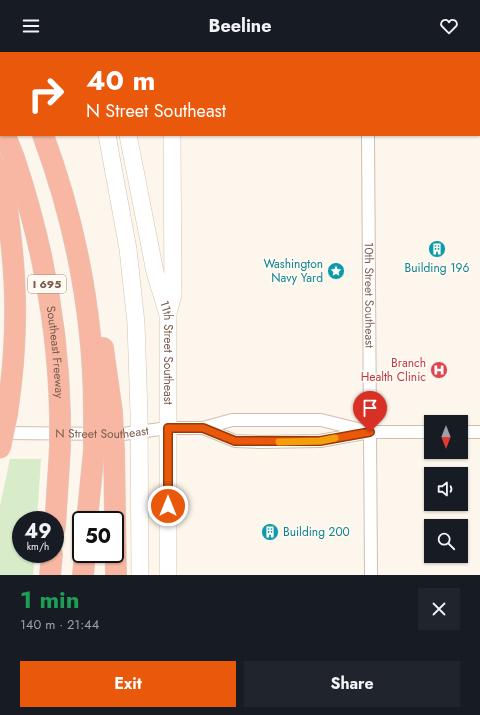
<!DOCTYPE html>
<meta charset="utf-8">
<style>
:root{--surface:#171b24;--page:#20242c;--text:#f1f3f6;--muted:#9ea1a6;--accent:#ea580c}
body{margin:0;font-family:Jost,sans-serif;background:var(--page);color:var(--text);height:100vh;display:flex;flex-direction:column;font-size:15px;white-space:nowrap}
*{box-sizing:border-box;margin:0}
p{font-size:13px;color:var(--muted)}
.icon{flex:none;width:22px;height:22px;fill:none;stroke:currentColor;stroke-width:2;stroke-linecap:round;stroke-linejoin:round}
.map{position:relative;height:523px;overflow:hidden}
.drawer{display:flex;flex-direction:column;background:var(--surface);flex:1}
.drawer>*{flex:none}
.top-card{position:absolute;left:0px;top:0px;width:480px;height:84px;box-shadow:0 1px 3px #0004;background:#ea580c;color:#fff;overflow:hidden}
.needle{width:26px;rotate:180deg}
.buttons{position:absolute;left:424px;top:363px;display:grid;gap:8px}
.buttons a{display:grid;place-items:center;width:44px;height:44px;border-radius:0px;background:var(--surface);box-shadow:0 1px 3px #0004;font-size:20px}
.speed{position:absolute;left:12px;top:459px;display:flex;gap:8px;font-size:20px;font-weight:700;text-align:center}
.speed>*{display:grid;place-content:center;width:52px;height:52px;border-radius:50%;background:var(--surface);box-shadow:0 1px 3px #0004;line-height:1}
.speed small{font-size:10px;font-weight:400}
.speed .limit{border:2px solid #111;border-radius:6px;background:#fff;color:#111}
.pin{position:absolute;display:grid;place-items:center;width:34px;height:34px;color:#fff;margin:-41px -17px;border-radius:50% 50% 50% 0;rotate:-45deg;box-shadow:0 0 4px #0007}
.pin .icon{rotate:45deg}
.me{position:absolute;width:44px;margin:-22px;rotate:0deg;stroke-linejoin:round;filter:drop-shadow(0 0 3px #0008)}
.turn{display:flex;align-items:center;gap:14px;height:84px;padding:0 20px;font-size:18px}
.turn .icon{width:52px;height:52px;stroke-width:2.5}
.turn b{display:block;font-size:28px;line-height:34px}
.round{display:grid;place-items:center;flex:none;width:42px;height:42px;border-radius:0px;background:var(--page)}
.headline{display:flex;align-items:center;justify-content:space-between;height:68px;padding:0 20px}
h1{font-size:24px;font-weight:700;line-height:30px;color:#1e9e55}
.button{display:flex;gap:8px;margin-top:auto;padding:8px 20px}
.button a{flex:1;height:46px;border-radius:0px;background:var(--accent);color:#fff;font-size:16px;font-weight:700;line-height:46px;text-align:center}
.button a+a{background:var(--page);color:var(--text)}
header{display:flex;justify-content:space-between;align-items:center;height:52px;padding:0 20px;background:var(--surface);font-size:18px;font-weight:700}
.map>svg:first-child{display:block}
.green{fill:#d8ecc9}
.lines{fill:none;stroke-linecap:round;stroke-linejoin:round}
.street-casing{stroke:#d1beb0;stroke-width:14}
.secondary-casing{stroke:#d6c0b0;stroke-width:18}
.highway-casing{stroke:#dad1cd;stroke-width:22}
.street{stroke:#fff;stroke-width:12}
.secondary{stroke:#fff;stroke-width:17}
.highway{stroke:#f7b7a3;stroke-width:21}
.highway-bridge-casing{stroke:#dad1cd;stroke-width:22;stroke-linecap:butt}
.highway-bridge{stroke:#f7b7a3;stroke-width:21}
.route-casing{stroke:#983908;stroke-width:10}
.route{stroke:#ea580c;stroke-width:7}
.slow{stroke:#f59e0b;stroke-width:7}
.labels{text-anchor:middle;stroke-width:3.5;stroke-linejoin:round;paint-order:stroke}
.shield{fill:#fffaf3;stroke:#a28b7f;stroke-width:1}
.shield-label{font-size:11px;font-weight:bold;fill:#7a5c4d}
.culture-label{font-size:12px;fill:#0d838f;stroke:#fffaf3;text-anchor:end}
.street-label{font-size:12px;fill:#7a5c4d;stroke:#fffaf3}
.health-label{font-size:12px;fill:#be3a42;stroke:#fffaf3;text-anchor:end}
</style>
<header><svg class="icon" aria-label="menu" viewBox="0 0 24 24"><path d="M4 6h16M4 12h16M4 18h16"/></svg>Beeline<svg class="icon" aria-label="heart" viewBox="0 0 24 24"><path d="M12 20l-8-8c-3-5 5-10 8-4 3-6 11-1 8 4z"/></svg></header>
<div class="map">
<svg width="480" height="523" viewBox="0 0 480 523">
<rect width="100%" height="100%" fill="#fdf6ec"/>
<g class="green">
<path d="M0 0H166V1H1L0 70Z"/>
<path d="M10 407H41L37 468H21V502H35L33 523H0V454Z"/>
</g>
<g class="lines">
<g class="street-casing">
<g id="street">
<path d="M368 1V0"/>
<path d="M479 61H480"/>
<path id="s1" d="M368 83 371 523"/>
<path d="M203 376 235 389 260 390 320 389 370 380H431"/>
<path d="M461 380H480"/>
<path id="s2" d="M0 381 123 382 168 376H203L232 368H321L370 380"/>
</g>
</g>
<g class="secondary-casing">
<g id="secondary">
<path d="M96 0V1"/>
<path d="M107 83 128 197 136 271 139 362 140 523"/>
<path id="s3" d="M128 83 155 220 168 263V523"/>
<path d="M168 261 173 243 172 83"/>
</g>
</g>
<g class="highway-casing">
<g id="highway">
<path d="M6 0V1"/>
<path d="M43 83C76 172 94 267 94 362"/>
<path d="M0 103C6 150 14 198 15 246 16 285 13 323 7 362"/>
<path id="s4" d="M14 106C42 189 58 274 60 362"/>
<path d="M103 296 112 360"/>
<path d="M114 397 116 523"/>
<path d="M87 468 94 398"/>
<path d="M55 475 60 396"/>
<path d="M50 523 52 502"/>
<path d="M83 523 85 502"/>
</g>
</g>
<use href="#street" class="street"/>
<use href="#secondary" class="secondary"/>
<use href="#highway" class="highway"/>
<g class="highway-bridge-casing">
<g id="highway-bridge">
<path d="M5 83 14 106"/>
<path d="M112 360 114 397"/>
<path d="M0 396 7 362"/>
<path d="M60 396V362"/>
<path d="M94 398V362"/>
</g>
</g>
<use href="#highway-bridge" class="highway-bridge"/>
</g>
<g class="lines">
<g class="route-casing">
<path id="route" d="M168 454V376H203L235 389H320L370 380"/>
</g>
<use href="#route" class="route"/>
<path class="slow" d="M279 390 320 389 335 386"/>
</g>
<defs>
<g id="building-disc" transform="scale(0.9)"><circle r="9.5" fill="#0f9aa8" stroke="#fffaf3"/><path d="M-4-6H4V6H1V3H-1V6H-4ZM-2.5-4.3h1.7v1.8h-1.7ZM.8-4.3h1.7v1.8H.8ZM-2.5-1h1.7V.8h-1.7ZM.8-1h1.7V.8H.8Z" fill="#fff"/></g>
<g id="sight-disc" transform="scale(0.9)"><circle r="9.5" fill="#0f9aa8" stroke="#fffaf3"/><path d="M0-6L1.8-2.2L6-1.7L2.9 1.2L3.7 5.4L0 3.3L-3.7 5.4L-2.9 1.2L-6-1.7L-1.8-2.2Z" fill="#fff"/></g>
<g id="hospital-disc" transform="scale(0.9)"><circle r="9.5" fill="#e0444e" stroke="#fffaf3"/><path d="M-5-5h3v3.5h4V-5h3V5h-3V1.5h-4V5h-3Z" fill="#fff"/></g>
</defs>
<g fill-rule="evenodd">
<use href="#building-disc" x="437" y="197"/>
<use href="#sight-disc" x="336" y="219"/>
<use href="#hospital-disc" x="439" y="318"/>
<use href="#building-disc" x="270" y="480"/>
</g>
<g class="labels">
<rect class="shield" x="28" y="223" width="38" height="18" rx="3"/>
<g class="shield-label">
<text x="47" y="236">I 695</text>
</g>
<g class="culture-label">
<text x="323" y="216">Washington<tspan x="323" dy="14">Navy Yard</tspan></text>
<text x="437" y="220" text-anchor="middle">Building 196</text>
<text x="283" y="484" text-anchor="start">Building 200</text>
</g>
<g class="street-label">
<text dy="4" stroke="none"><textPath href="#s1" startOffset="160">10th Street Southeast</textPath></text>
<text dy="4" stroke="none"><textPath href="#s4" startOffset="199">Southeast Freeway</textPath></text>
<text dy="4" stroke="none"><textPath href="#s3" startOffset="222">11th Street Southeast</textPath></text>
<text dy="4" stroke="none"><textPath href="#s2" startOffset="102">N Street Southeast</textPath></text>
</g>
<g class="health-label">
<text x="426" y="315">Branch<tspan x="426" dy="14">Health Clinic</tspan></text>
</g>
</g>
</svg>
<div class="buttons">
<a><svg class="needle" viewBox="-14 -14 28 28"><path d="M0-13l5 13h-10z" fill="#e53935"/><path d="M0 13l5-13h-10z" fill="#9ea1a6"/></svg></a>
<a><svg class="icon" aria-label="sound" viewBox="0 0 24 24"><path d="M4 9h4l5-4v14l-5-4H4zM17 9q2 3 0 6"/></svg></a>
<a><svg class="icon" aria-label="search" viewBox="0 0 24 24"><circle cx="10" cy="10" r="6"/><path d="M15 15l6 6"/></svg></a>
</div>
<div class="speed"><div>49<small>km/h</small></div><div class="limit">50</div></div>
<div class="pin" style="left:370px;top:380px;background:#d93025"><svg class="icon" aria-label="arrive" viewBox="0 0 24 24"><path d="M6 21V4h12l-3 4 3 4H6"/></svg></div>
<svg class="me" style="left:168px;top:454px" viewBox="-20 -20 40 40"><circle r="17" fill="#ea580c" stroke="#fff" stroke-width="3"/><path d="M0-11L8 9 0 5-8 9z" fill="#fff"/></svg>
<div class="top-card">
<div class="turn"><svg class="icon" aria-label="right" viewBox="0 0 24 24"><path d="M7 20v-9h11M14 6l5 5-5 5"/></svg><div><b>40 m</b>N Street Southeast</div></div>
</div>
</div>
<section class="drawer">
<div class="headline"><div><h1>1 min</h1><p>140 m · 21:44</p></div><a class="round"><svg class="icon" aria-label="close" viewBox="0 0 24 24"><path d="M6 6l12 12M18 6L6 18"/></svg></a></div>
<div class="button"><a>Exit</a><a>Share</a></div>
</section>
